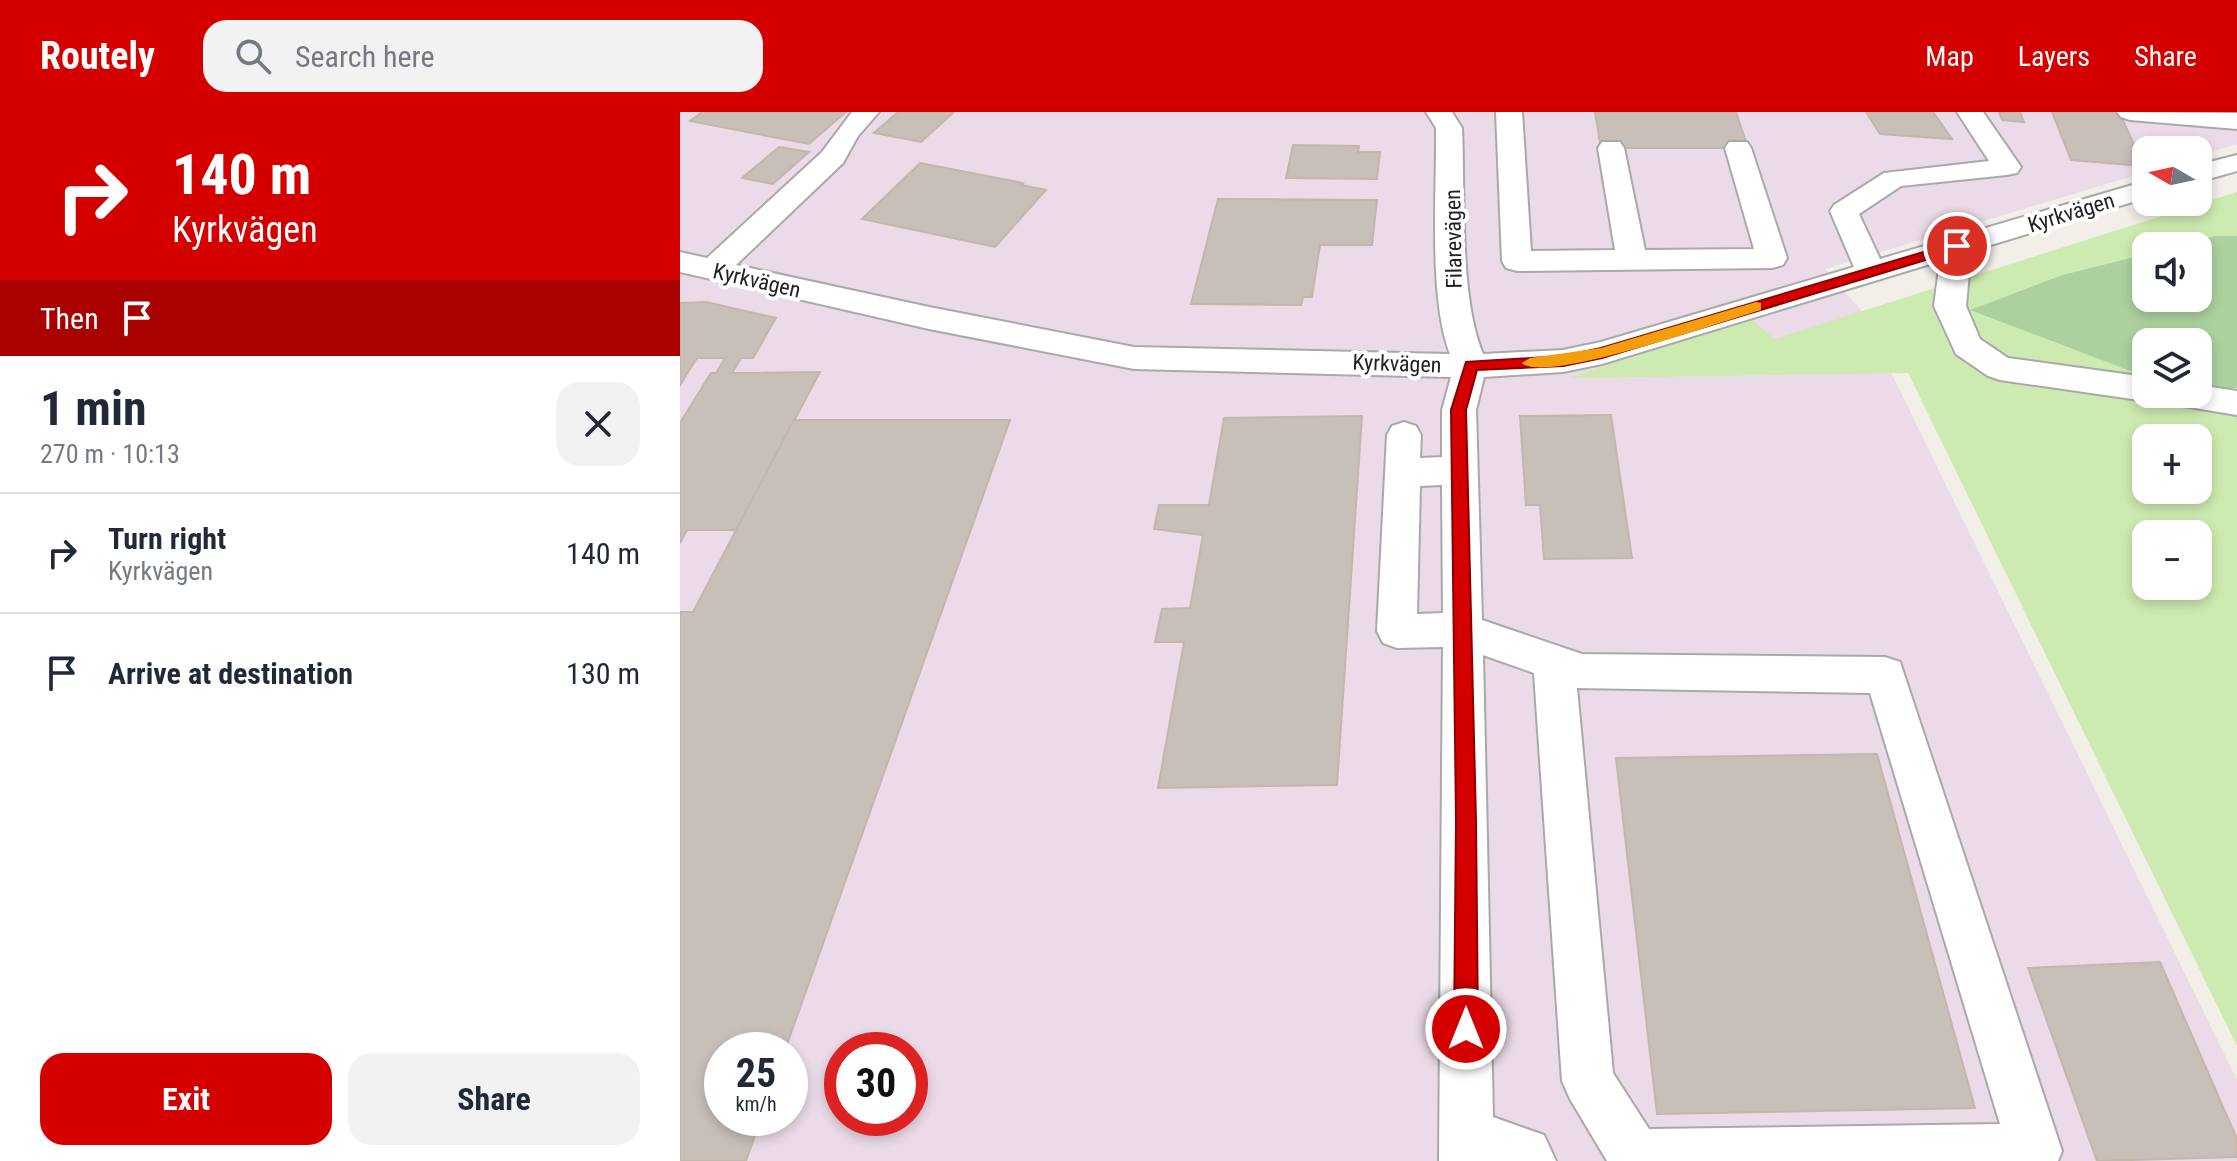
<!DOCTYPE html>
<meta charset="utf-8">
<style>
:root{--surface:#fff;--page:#f2f2f3;--text:#1f2937;--muted:#747a83;--line:#e0e1e3;--accent:#d40000}
body{margin:0;font-family:"Roboto Condensed",sans-serif;background:var(--page);color:var(--text);height:100vh;display:flex;flex-direction:column;font-size:30px;white-space:nowrap}
*{box-sizing:border-box;margin:0}
p{font-size:26px;color:var(--muted)}
.icon{flex:none;width:44px;height:44px;fill:none;stroke:currentColor;stroke-width:2;stroke-linecap:round;stroke-linejoin:round}
.map{position:relative;flex:1;overflow:hidden}
.drawer{display:flex;flex-direction:column;background:var(--surface);width:680px}
.drawer>*{flex:none}
.top-card{background:#d40000;color:#fff;overflow:hidden}
.needle{width:52px;rotate:279deg}
.fabs{position:absolute;left:1452px;top:24px;display:grid;gap:16px}
.fabs a{display:grid;place-items:center;width:80px;height:80px;border-radius:16px;background:var(--surface);box-shadow:0 4px 12px #0003;font-size:40px}
.speed{position:absolute;left:24px;top:920px;display:flex;gap:16px;font-size:40px;font-weight:700;text-align:center}
.speed>*{display:grid;place-content:center;width:104px;height:104px;border-radius:50%;background:var(--surface);box-shadow:0 4px 12px #0003;line-height:1}
.speed small{font-size:20px;font-weight:400}
.speed .limit{border:12px solid #d22;background:#fff;color:#111}
.pin{position:absolute;display:grid;place-items:center;width:68px;height:68px;color:#fff;margin:-34px;border:4px solid #fff;border-radius:50%;box-shadow:0 2px 8px #0007}
.me{position:absolute;width:88px;margin:-44px;rotate:0deg;stroke-linejoin:round;filter:drop-shadow(0 0 6px #0008)}
.turn{display:flex;align-items:center;gap:28px;height:168px;padding:0 40px;font-size:36px}
.turn .icon{width:104px;height:104px;stroke-width:2.5}
.turn b{display:block;font-size:56px;line-height:68px}
.then{display:flex;align-items:center;height:76px;padding:0 40px;background:#0003;gap:16px;font-size:30px}
.round{display:grid;place-items:center;flex:none;width:84px;height:84px;border-radius:24px;background:var(--page)}
.headline{display:flex;align-items:center;justify-content:space-between;height:136px;padding:0 40px}
h1{font-size:48px;font-weight:700;line-height:60px}
.button{display:flex;gap:16px;margin-top:auto;padding:16px 40px}
.button a{flex:1;height:92px;border-radius:24px;background:var(--accent);color:#fff;font-size:32px;font-weight:700;line-height:92px;text-align:center}
.button a+a{background:var(--page);color:var(--text)}
ul{padding:0;list-style:none}
li{display:flex;align-items:center;gap:24px;height:120px;padding:0 40px;border-top:2px solid var(--line)}
li div{flex:1}
li b{display:block;font-size:30px}
li em{font-style:normal}
header{display:flex;align-items:center;gap:48px;box-sizing:border-box;height:112px;padding:0 40px;background:var(--accent);color:#fff}
header strong{font-size:38px}
nav{display:flex;gap:44px;margin-inline-start:auto;font-size:28px}
.search{width:560px;height:72px;background:var(--page);display:flex;align-items:center;gap:20px;box-sizing:border-box;padding:0 28px;border-radius:24px;color:var(--muted);font-size:30px}
main{display:flex;flex:1;min-height:0}
.map>svg:first-child{display:block}
.industrial{fill:#ebdbe8;fill-rule:evenodd}
.grass{fill:#cdebb0;fill-rule:evenodd}
.forest{fill:#add19e}
.building{fill:#c7bfb8;stroke:#c4b6ab;stroke-width:2}
.lines{fill:none;stroke-linecap:round;stroke-linejoin:round}
.minor-casing{stroke:#a9a9a9;stroke-width:4}
.minor{fill:#fff;fill-rule:evenodd}
.route{fill:#d40000;stroke:#8a0000;stroke-width:2}
.slow{fill:#f59e0b}
.labels{text-anchor:middle;stroke-width:8;stroke-linejoin:round;paint-order:stroke}
.far-street-label{font-size:22px;fill:#222;stroke:#fff}
</style>
<header>
<strong>Routely</strong>
<div class="search"><svg class="icon" aria-label="search" viewBox="0 0 24 24"><circle cx="10" cy="10" r="6"/><path d="M15 15l6 6"/></svg>Search here</div>
<nav><a>Map</a><a>Layers</a><a>Share</a></nav>
</header>
<main>
<section class="drawer">
<div class="top-card">
<div class="turn"><svg class="icon" aria-label="right" viewBox="0 0 24 24"><path d="M7 20v-9h11M14 6l5 5-5 5"/></svg><div><b>140 m</b>Kyrkvägen</div></div>
<div class="then">Then<svg class="icon" aria-label="arrive" viewBox="0 0 24 24"><path d="M6 21V4h12l-3 4 3 4H6"/></svg></div>
</div>
<div class="headline"><div><h1>1 min</h1><p>270 m · 10:13</p></div><a class="round"><svg class="icon" aria-label="close" viewBox="0 0 24 24"><path d="M6 6l12 12M18 6L6 18"/></svg></a></div>
<ul>
<li><svg class="icon" aria-label="right" viewBox="0 0 24 24"><path d="M7 20v-9h11M14 6l5 5-5 5"/></svg><div><b>Turn right</b><p>Kyrkvägen</p></div><em>140 m</em></li>
<li><svg class="icon" aria-label="arrive" viewBox="0 0 24 24"><path d="M6 21V4h12l-3 4 3 4H6"/></svg><div><b>Arrive at destination</b></div><em>130 m</em></li>
</ul>
<div class="button"><a>Exit</a><a>Share</a></div>
</section>
<div class="map">
<svg width="1557" height="1049" viewBox="0 0 1557 1049">
<rect width="100%" height="100%" fill="#f2efe9"/>
<path class="industrial" d="M0 0H1557V32L1518 44V38H1466V60L1145 157 1180 197 1557 968V1049H0ZM42 938H110V1006H42ZM162 938H230V1006H162Z"/>
<path class="grass" d="M1557 80V124C1526 124 1497 134 1466 134V142L1382 163 1291 198 1466 265V282H1511L1557 299V934L1228 261 887 266 1071 207 1095 227ZM1466 326H1518V378H1466ZM1466 422H1518V474H1466Z"/>
<path class="forest" d="M1536 124H1557V276H1518V230H1466V265L1290 198 1382 163 1466 142V186H1518V134H1497Z"/>
<g class="building">
<path d="M22 0H166L129 32 10 9Z"/>
<path d="M218 0H274L241 30 194 21Z"/>
<path d="M915 0H1056L1068 36H921Z"/>
<path d="M1186 0H1253L1272 27 1200 22Z"/>
<path d="M1319 0H1340L1344 10 1322 8Z"/>
<path d="M1372 0H1439L1464 54 1391 48Z"/>
<path d="M613 33 679 34 678 40H700L697 67 606 66Z"/>
<path d="M99 35 129 40 93 72 62 66Z"/>
<path d="M240 51 343 71 341 73 366 78 315 135 182 107Z"/>
<path d="M538 87 697 88 692 133H640L632 185H623L621 193 511 192Z"/>
<path d="M26 190 96 206 73 246H61L52 261 140 260 56 418H7L0 431V311L31 261H36L45 246H17L0 273V191Z"/>
<path d="M931 303 952 446 864 447 860 393H846L840 304Z"/>
<path d="M682 304 657 673 478 676 504 530H475L482 497 510 496 523 423 474 417 479 393H529L544 306Z"/>
<path d="M114 308H330L105 938H42V1006H81L66 1049H0V500H13Z"/>
<path d="M1197 642 1295 996 977 1002 936 646Z"/>
<path d="M1480 850 1557 1027V1045L1417 1049 1348 856Z"/>
</g>
<g class="lines">
<g class="minor-casing">
<g id="minor">
<path d="M172 0H199L178 24 163 51 56 153 249 195 454 235 770 242C748 185 757 79 756 16L746 0H772L782 16C785 80 779 185 803 242L883 238 921 230 1174 155 1150 99 1154 93 1204 61 1309 49 1277 0H1303L1341 55 1337 61 1327 63 1221 74 1179 102 1200 147 1466 69V86L1291 139 1286 194 1300 227 1328 246 1466 265V282H1518V273L1557 279V303L1484 291 1480 282 1466 289 1320 268 1308 264 1276 242 1254 194 1260 149 922 252 883 260 804 265 796 298 802 508 902 542 1205 545 1220 550 1382 1039 1378 1049H927L890 987 882 969 854 561 803 543 813 1005 864 1023 876 1049H759L763 535 717 536 703 531 697 519 707 323 712 314 724 310 736 314 741 323 740 346 762 345V298L771 265 454 257 249 217 0 160V140L27 146 142 40ZM762 373 763 501 737 502 740 374ZM897 576 1190 581 1320 1012 969 1017 933 961Z"/>
<path d="M816 0H842L851 139 935 138 918 36 922 30H940L944 36 965 138 1074 137 1045 36 1049 30H1067L1071 36 1107 146 1103 153 1092 156 837 159 826 156 822 149Z"/>
<path d="M1437 0 1557 1V17L1450 8 1441 5Z"/>
<path d="M1557 43V59L1518 70V53Z"/>
</g>
</g>
<use href="#minor" class="minor"/>
</g>
<path class="route" d="M1277 130 1284 134 1282 137 922 246 883 254 797 258 786 298 796 709 798 917 794 925 786 928 778 925 774 917 776 709 771 298 786 250 883 244 921 236Z"/>
<path class="slow" d="M1076 190 1081 191V198C1046 208 863 273 842 251L850 246 921 236Z"/>
<g class="labels">
<g class="far-street-label">
<text transform="translate(1391 100) rotate(-17)" y="8">Kyrkvägen</text>
<text transform="translate(773 127) rotate(-91)" y="8">Filarevägen</text>
<text transform="translate(77 168) rotate(13)" y="8">Kyrkvägen</text>
<text transform="translate(717 251) rotate(2)" y="8">Kyrkvägen</text>
</g>
</g>
</svg>
<div class="fabs">
<a><svg class="needle" viewBox="-14 -14 28 28"><path d="M0-13l5 13h-10z" fill="#e53935"/><path d="M0 13l5-13h-10z" fill="#747a83"/></svg></a>
<a><svg class="icon" aria-label="sound" viewBox="0 0 24 24"><path d="M4 9h4l5-4v14l-5-4H4zM17 9q2 3 0 6"/></svg></a>
<a><svg class="icon" aria-label="layers" viewBox="0 0 24 24"><path d="M12 4l9 5-9 5-9-5zM3 14l9 5 9-5"/></svg></a>
<a>+</a>
<a>−</a>
</div>
<div class="speed"><div>25<small>km/h</small></div><div class="limit">30</div></div>
<div class="pin" style="left:1277px;top:134px;background:#d93025"><svg class="icon" aria-label="arrive" viewBox="0 0 24 24"><path d="M6 21V4h12l-3 4 3 4H6"/></svg></div>
<svg class="me" style="left:786px;top:917px" viewBox="-20 -20 40 40"><circle r="17" fill="#d40000" stroke="#fff" stroke-width="3"/><path d="M0-11L8 9 0 5-8 9z" fill="#fff"/></svg>
</div>
</main>
